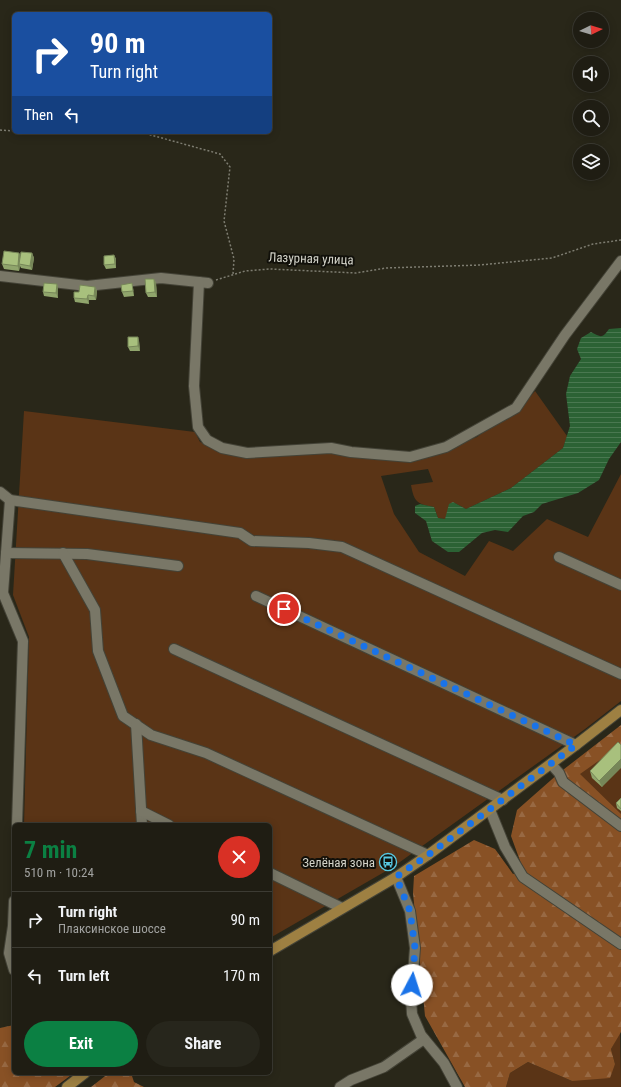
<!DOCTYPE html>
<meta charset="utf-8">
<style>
:root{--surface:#1f1d13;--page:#27261c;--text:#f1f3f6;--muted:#a1a2a0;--line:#3c3b33;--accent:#0b8043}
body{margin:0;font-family:"Roboto Condensed",sans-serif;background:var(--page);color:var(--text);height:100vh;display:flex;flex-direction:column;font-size:15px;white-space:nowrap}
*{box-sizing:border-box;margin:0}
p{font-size:13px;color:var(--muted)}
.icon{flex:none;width:22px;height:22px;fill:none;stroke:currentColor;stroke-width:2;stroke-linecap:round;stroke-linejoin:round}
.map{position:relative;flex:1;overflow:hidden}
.sheet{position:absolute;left:12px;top:823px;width:260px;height:252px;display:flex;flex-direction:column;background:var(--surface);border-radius:6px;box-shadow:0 2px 10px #0003,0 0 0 1px var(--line)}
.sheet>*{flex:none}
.guide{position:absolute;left:12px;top:12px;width:260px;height:122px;border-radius:6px;box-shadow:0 2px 10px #0003,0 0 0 1px var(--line);background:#1a4fa0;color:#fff;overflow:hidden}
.needle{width:26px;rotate:85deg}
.controls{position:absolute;left:573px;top:12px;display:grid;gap:8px}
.controls a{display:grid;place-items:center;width:36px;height:36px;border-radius:50%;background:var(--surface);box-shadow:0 2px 10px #0003,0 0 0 1px var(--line);font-size:20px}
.pin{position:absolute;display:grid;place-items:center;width:34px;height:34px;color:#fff;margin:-17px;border:2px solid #fff;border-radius:50%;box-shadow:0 1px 4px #0007}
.me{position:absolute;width:44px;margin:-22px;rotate:5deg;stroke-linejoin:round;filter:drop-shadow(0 0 3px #0008)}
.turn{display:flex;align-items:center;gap:14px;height:84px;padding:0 12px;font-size:18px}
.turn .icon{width:52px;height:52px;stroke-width:2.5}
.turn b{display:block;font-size:28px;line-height:34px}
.then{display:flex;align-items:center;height:38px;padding:0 12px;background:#0003;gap:8px;font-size:15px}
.round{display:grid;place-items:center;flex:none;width:42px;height:42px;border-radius:21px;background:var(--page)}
.headline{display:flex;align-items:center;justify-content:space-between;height:68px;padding:0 12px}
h1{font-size:24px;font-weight:700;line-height:30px;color:var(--accent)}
.primary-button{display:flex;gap:8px;margin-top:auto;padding:8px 12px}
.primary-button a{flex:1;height:46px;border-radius:24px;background:var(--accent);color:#fff;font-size:16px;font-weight:700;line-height:46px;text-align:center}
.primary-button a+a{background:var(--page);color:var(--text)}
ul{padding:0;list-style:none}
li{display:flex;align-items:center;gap:12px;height:56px;padding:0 12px;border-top:1px solid var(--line)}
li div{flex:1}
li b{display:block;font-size:15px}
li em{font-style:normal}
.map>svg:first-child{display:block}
.green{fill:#5a3416}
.forest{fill:url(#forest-firs)}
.water{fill:url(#water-rules)}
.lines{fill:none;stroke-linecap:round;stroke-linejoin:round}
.minor-casing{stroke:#444337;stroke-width:12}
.major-casing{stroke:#444337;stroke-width:12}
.path{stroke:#7e7d71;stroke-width:1.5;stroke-dasharray:2 2;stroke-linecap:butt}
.minor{stroke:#797767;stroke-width:10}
.major{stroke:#9e8042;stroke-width:10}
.wall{fill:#90a56c}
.shaded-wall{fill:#768658}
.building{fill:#a8c07d;stroke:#768658}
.route{stroke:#1a73e8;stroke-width:7;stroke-dasharray:0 12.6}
.labels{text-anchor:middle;stroke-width:4;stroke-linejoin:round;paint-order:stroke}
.street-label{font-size:13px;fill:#d3d3c9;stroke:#11100a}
.poi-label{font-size:13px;fill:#d3d3c9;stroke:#11100a;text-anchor:end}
</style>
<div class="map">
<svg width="621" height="1087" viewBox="0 0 621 1087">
<defs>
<pattern id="forest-firs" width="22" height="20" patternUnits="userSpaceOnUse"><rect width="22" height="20" fill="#885125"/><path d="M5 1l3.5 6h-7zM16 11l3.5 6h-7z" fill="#986943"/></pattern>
<pattern id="water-rules" width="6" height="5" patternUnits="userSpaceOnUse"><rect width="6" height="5" fill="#2b6234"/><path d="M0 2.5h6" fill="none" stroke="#497850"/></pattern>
</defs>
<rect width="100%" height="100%" fill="#292719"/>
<g class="green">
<path d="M535 391 567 436 563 448 511 488 466 509 453 502 445 519 438 518 434 507C417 504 414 502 411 485L433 482 428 469 381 476 394 514 419 552 465 576 489 541 513 551 547 519 588 537 621 474V701L585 729 393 867 270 938V825H24L29 637 13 595 24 411 195 432 200 442 245 458 321 451 419 458 477 437 492 425 517 412Z"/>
<path d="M621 739V826L563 782Z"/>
<path d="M620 1032 621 1087H506L510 1073 528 1062 572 1081 615 1064 611 1049Z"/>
</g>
<g class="forest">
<path d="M621 725V745L580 774 621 814V1032L611 1049 615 1064 610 1078 572 1081 528 1062 510 1073 506 1087H465L425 1016 413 893 414 876 474 840 495 849 513 874 523 869 511 836 517 810 559 773Z"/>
<path d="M14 1025V1073H74L55 1087H0V1028Z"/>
<path d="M109 1073H131L134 1082 144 1087H91Z"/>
</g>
<path class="water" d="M621 328V442L609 459 599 480 578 493 542 504 534 512 523 516 508 532 495 530 482 533 459 552H448L432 541 426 521 415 513V506L420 504 434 507 438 518 445 519 449 504 453 502 466 509 511 488 563 448 570 426 566 394 570 376 581 359 577 349 581 338 591 332C601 337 602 339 609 329Z"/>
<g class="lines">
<g class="minor-casing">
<g id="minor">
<path d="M0 276 87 286 161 278 208 283"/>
<path d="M199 282 194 386 198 427 207 440 222 448 247 453 331 448 351 452 410 457 446 447 516 408 565 335 621 261"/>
<path d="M0 492 10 500 240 533 252 541 309 543 342 547 621 674"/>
<path d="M10 500 3 593 23 641 17 825"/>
<path d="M6 553 87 554 178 566"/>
<path d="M63 553 95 610 98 651 123 716 151 735 206 753 428 855"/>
<path d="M559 557 621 585"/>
<path d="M256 596 576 745"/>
<path d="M174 649 503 800"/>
<path d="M136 724 142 825"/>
<path d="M551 764 559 773 563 782 621 826"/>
<path d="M490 810 505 847 523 877 621 944"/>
<path d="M141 811 169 825"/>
<path d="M270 873 342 908"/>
<path d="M396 877 410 911 415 948 411 998 412 1014 421 1035 444 1063 457 1087"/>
<path d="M14 901 13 926 9 953 14 970"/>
<path d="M340 1087 351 1080 384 1067 424 1039"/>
</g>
</g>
<g class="major-casing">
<g id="major">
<path d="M270 951 396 877 428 855 576 745 621 710"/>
<path d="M67 1087 85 1073"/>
</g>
</g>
<g class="path">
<path d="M0 130 14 131"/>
<path d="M26 132 49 134 140 132 220 154 230 167 224 221 234 259 233 274"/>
<path d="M216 280 245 271 270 269 356 273 386 268 480 265 552 258 593 244 621 240"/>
</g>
<use href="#minor" class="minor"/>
<use href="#major" class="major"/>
</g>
<g class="wall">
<path d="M19 253 20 256 32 253 34 258 32 270 21 268 20 266 19 271 4 269 2 264Z"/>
<path d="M114 255 116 259V268L106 269 104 265Z"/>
<path d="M154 279 156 283 157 297H148L146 293Z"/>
<path d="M57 284 58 288V298L44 296 43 292Z"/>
<path d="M95 287 97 291 96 300H89V304L75 302 74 298 79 292Z"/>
<path d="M133 288 134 296 124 297 122 292Z"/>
<path d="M138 337 139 341 140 351H130L128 347Z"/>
<path d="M621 745 602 787 592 778 590 771Z"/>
<path d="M621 798V811L617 808 616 803Z"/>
</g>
<g class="shaded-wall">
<path d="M19 253 21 257 19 264 20 266 19 271 18 266Z"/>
<path d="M32 253 34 258 32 270 30 266Z"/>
<path d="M114 255 116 259V268L115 264Z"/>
<path d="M154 279 156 283 157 297 155 292Z"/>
<path d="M57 284 58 288V298L56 293Z"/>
<path d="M95 287 97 291 96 300 94 296Z"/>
<path d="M88 295 89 300V304L87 299Z"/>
<path d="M138 337 139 341 140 351 138 346Z"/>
<path d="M621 759V768L602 787 599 781Z"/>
</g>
<g class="building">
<path d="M4 251 19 253 18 266 2 264Z"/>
<path d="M21 252 32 253 30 266 19 264Z"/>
<path d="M114 255 115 264 104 265V256Z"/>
<path d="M145 279H154L155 292 146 293Z"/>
<path d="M44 283 57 284 56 293 43 292Z"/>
<path d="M132 283 133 291 122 292 121 285Z"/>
<path d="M80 285 95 287 94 296 88 295 87 299 74 298V292H79Z"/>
<path d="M128 337H138V346L128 347Z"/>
<path d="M618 742 621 745V759L599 781 590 771Z"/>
<path d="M621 798V809L616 803Z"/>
</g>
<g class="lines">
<path class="route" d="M284 609 576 745 428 855 396 877 410 911 415 948 412 985"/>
</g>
<defs>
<g id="bus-ring" transform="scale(0.9)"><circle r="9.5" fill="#11100a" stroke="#58c9e3" stroke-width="1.5"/><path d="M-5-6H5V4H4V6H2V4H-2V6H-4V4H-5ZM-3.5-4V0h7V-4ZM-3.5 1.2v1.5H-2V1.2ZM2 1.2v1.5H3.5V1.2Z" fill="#58c9e3"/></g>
</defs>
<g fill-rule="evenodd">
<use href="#bus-ring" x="388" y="862"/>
</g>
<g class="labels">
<g class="street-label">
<text transform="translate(311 258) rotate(2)" y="5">Лазурная улица</text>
</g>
<g class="poi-label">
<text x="375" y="867">Зелёная зона</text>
</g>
</g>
</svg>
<div class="controls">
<a><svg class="needle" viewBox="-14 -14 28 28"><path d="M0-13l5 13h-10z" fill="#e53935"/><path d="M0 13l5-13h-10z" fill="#a1a2a0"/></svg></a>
<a><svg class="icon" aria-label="sound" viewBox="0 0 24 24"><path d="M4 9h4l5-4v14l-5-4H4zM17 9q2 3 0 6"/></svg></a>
<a><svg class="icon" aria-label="search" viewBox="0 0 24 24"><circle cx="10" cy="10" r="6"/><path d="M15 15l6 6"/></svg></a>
<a><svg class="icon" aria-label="layers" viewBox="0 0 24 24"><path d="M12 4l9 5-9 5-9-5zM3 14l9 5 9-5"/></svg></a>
</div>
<div class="pin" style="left:284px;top:609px;background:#d93025"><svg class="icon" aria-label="arrive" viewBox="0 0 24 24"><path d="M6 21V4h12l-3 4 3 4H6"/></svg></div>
<svg class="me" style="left:412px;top:985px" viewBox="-20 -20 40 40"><circle r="19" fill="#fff"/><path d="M0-13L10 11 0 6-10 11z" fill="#1a73e8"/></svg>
<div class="guide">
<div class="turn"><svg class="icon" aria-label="right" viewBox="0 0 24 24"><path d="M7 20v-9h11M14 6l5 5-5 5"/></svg><div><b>90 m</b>Turn right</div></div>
<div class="then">Then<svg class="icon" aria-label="left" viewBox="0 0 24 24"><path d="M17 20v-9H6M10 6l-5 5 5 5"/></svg></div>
</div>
<section class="sheet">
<div class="headline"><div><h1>7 min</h1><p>510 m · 10:24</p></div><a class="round" style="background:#d93025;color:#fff"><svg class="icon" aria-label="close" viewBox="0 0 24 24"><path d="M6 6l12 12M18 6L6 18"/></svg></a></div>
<ul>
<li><svg class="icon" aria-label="right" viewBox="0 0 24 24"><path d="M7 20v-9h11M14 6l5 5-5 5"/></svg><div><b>Turn right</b><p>Плаксинское шоссе</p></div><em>90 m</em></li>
<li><svg class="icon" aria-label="left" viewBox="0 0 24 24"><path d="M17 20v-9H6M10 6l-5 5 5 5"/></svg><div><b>Turn left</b></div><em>170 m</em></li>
</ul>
<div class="primary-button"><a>Exit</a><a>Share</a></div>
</section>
</div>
